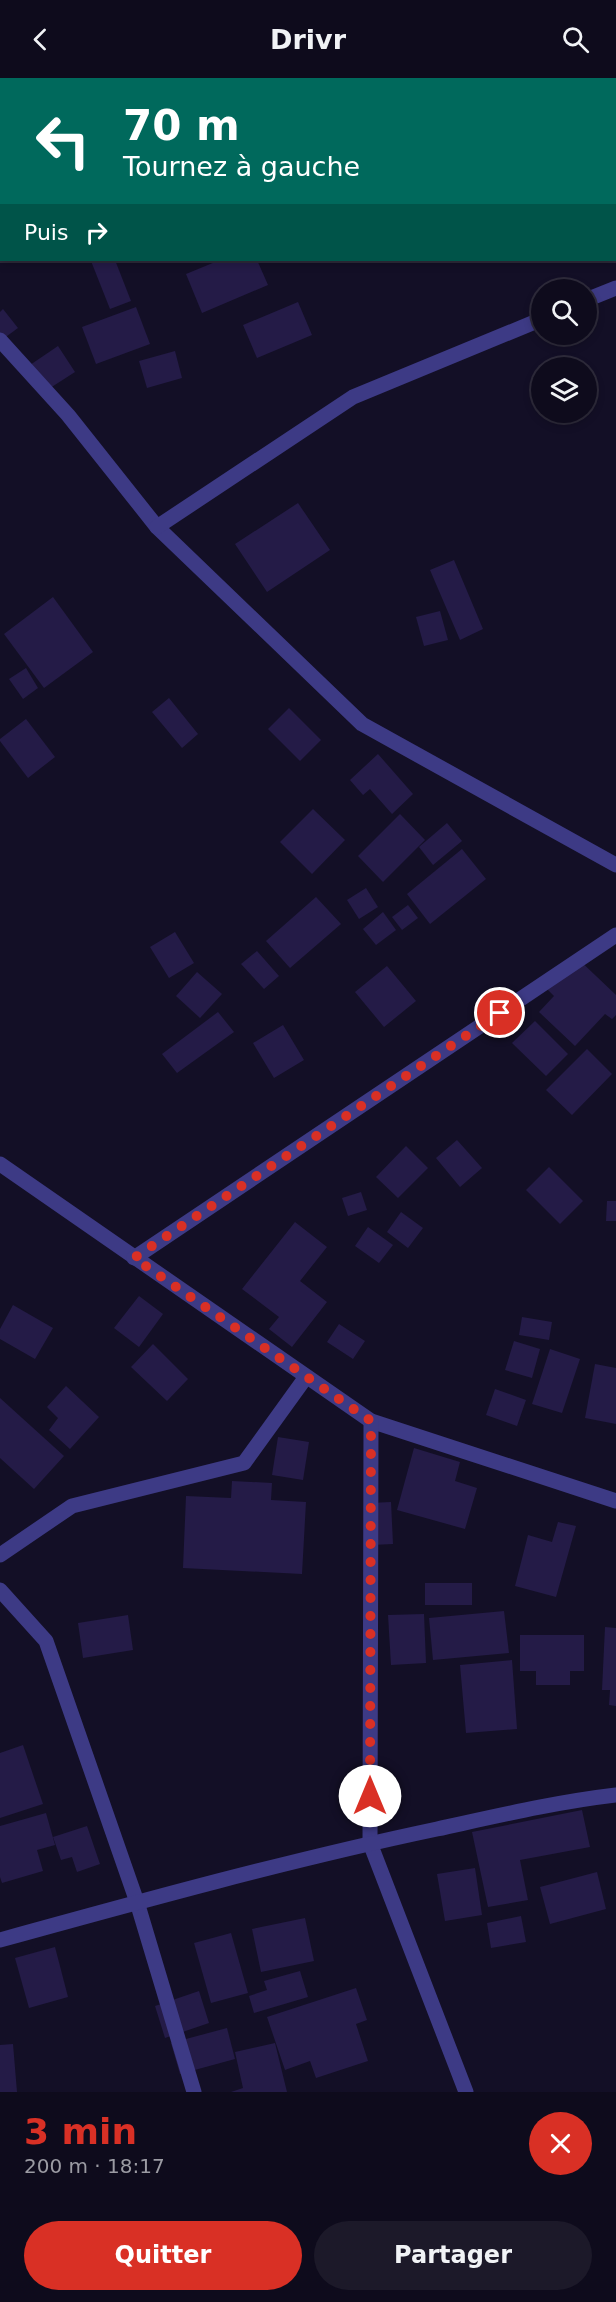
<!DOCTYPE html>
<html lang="fr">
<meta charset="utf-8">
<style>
:root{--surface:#0e0b1c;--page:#1c1929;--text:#f1f3f6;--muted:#9b9ba3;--line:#2e2b3b;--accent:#d93025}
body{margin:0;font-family:"DejaVu Sans",sans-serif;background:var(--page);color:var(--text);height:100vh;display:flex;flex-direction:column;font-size:22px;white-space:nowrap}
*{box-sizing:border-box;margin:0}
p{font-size:20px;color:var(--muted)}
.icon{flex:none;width:33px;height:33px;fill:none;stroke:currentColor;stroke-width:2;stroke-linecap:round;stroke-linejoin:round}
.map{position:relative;height:2014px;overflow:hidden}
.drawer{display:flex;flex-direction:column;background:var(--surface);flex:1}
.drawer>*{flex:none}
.top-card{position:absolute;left:0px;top:0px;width:616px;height:183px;box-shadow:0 3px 9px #0003,0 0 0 2px var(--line);background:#00695c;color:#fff;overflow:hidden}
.fabs{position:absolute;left:531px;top:201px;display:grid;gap:12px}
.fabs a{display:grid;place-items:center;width:66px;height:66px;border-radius:50%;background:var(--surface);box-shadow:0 3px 9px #0003,0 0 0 2px var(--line);font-size:30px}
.pin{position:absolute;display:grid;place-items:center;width:51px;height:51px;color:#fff;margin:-26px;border:3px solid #fff;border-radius:50%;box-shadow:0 2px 6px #0007}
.me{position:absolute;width:66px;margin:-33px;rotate:0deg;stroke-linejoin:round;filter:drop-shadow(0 0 4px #0008)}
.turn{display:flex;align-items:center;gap:21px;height:126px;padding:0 24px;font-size:27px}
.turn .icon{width:78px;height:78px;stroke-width:2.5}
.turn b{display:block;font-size:42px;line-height:51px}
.then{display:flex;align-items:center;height:57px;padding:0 24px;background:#0003;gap:12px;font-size:22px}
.round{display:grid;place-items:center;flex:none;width:63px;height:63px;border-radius:32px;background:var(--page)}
.headline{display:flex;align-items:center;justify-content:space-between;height:102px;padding:0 24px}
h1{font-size:36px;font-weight:600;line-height:45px;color:var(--accent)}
.action{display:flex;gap:12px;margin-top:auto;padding:12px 24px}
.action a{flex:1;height:69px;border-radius:36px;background:var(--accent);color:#fff;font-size:24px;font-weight:600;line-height:69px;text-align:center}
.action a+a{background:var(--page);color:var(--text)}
header{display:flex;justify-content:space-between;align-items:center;height:78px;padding:0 24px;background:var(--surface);font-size:27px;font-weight:600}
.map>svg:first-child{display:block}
.building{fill:#241b47}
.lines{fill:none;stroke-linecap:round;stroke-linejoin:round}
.minor{stroke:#3d3a85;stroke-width:15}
.route{stroke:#d93025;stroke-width:10;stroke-dasharray:0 18}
</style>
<header><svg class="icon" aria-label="back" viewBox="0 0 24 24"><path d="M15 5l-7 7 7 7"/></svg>Drivr<svg class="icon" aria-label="search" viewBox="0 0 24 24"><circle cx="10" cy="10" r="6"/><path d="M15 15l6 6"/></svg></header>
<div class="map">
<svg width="616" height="2014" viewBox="0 0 616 2014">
<rect width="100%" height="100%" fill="#130f26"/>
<g class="building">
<path d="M95 182H115L131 223 110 231 91 183Z"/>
<path d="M220 182H257L268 207 202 235 186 196Z"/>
<path d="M298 224 312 257 257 280 243 247Z"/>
<path d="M136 229 150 266 96 286 82 249Z"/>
<path d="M3 231 18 250 3 261 0 258V234Z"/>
<path d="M58 268 75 294 47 312 30 287Z"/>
<path d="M175 273 182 300 147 310 139 283Z"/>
<path d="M298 425 330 472 267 514 235 466Z"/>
<path d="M454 482 483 551 460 562 430 492Z"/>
<path d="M53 519 93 574 44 610 4 556Z"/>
<path d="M440 533 448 562 424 568 416 539Z"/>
<path d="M26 590 38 610 23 621 9 601Z"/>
<path d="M169 620 198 656 182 670 152 634Z"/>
<path d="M289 630 321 662 300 683 268 651Z"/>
<path d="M26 641 55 679 28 700 0 663V661Z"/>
<path d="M378 676 413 716 392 736 370 711 363 717 350 702Z"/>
<path d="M313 731 345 762 312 796 280 764Z"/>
<path d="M400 736 425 762 383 804 358 778Z"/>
<path d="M447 745 462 763 433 787 419 769Z"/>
<path d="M462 771 486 801 430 846 407 816Z"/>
<path d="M366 810 378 829 359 841 347 822Z"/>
<path d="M316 819 341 846 290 890 266 863Z"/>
<path d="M408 827 418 840 402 852 392 839Z"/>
<path d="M383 834 396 852 376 867 363 851Z"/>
<path d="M175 854 194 885 169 900 150 869Z"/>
<path d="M257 873 279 898 264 911 241 886Z"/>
<path d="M575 878 616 917V937L612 941 605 936 575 968 539 934 554 918 546 910Z"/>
<path d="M387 888 416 923 384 949 355 914Z"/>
<path d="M197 894 222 916 200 940 176 918Z"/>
<path d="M218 934 234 954 177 995 162 976Z"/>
<path d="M535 943 568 976 546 998 512 965Z"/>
<path d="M283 947 304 982 274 1000 253 965Z"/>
<path d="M587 971 612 996 572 1037 546 1012Z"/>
<path d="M457 1062 482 1090 460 1109 436 1080Z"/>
<path d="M406 1068 428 1090 398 1120 376 1099Z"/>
<path d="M549 1089 583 1123 560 1146 526 1112Z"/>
<path d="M361 1114 367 1132 348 1138 342 1120Z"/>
<path d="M607 1123H616V1143H606Z"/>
<path d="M401 1134 423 1150 408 1170 387 1154Z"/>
<path d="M295 1144 327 1169 300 1203 327 1224 292 1269 269 1251 279 1239 242 1211Z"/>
<path d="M368 1149 393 1167 379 1185 355 1168Z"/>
<path d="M139 1218 163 1236 139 1269 114 1250Z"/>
<path d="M13 1227 53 1250 35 1281 0 1261V1251Z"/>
<path d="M522 1239 552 1244 549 1262 519 1257Z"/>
<path d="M339 1246 365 1263 353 1281 327 1264Z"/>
<path d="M514 1263 540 1271 532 1300 505 1292Z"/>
<path d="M153 1266 188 1301 167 1323 131 1289Z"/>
<path d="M550 1271 580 1281 562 1335 532 1326Z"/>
<path d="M595 1286 616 1290V1346L585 1340Z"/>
<path d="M66 1308 99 1339 70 1371 49 1352 58 1340 47 1329Z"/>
<path d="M495 1311 526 1322 517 1348 486 1337Z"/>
<path d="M0 1320 64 1378 34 1411 0 1380Z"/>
<path d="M278 1359 309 1364 303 1402 272 1397Z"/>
<path d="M414 1370 460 1384 455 1403 477 1410 465 1451 397 1432Z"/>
<path d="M232 1403 272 1405 271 1422 306 1424 302 1496 183 1490 186 1418 231 1420Z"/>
<path d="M391 1424 393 1466 372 1467 370 1425Z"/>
<path d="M558 1444 576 1448 556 1519 515 1508 528 1457 552 1464Z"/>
<rect x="425" y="1505" width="47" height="22"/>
<path d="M504 1533 509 1575 433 1582 429 1540Z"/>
<path d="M424 1536 426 1585 391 1587 388 1537Z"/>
<path d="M128 1537 133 1572 83 1580 78 1545Z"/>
<path d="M605 1549 616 1550V1628L609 1627 610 1612H602Z"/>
<path d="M520 1557H584V1593H570V1607H536V1593H520Z"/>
<path d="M512 1582 517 1651 466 1655 460 1587Z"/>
<path d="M23 1667 43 1726 0 1740V1675Z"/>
<path d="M582 1732 590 1769 520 1782 528 1822 488 1829 472 1754Z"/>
<path d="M46 1735 55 1767 37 1772 43 1793 2 1805 0 1799V1748Z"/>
<path d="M87 1748 100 1786 77 1794 72 1779 61 1782 53 1759Z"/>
<path d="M475 1790 482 1837 445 1843 437 1796Z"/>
<path d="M597 1794 606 1831 550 1846 540 1809Z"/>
<path d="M521 1838 526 1864 491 1870 487 1845Z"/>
<path d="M305 1840 314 1883 261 1894 252 1851Z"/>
<path d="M231 1855 248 1915 211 1925 194 1865Z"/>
<path d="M55 1869 68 1919 29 1930 15 1880Z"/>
<path d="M300 1893 308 1919 254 1935 249 1918 267 1912 264 1903Z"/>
<path d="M356 1910 367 1942 356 1946 368 1983 316 2000 310 1983 285 1992 267 1939Z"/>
<path d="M199 1913 209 1945 165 1960 155 1928Z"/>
<path d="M227 1950 235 1981 180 1996 171 1965Z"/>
<path d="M275 1965 287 2014H231L243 2010 235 1974Z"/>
<path d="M13 1966 17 2014H0V1967Z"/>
</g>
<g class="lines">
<g class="minor">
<path d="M0 177H2"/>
<path d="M586 222 616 210"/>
<path d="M0 262 68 337 157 449 362 646 616 787"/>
<path d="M157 449 353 319 542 241"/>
<path d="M0 1086 371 1343 616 1423"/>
<path d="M134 1180 616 857"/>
<path d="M371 1343 370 1765 466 2014"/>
<path d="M0 1477 72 1428 244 1385 306 1299"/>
<path d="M0 1512 46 1563 137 1824 194 2014"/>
<path d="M0 1862C145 1822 290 1782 437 1751 497 1738 556 1724 616 1717"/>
</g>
</g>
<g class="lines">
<path class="route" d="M370 1718 371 1343 134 1180 500 935"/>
</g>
</svg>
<div class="fabs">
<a><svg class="icon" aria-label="search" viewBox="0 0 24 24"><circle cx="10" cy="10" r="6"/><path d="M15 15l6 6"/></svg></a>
<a><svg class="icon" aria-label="layers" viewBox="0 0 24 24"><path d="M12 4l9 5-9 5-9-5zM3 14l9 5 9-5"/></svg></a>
</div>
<div class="pin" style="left:500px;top:935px;background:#d93025"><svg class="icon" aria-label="arrive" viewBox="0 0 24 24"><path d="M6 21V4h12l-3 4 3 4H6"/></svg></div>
<svg class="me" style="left:370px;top:1718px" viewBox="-20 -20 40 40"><circle r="19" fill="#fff"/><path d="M0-13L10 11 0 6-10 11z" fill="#d93025"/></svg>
<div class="top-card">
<div class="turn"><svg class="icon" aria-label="left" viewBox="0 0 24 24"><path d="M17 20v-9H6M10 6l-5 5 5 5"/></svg><div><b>70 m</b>Tournez à gauche</div></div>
<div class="then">Puis<svg class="icon" aria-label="right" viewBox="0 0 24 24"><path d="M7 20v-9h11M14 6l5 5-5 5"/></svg></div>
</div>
</div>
<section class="drawer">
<div class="headline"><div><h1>3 min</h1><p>200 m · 18:17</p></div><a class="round" style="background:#d93025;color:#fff"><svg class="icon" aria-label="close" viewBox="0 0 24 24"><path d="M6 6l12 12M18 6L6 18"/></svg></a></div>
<div class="action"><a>Quitter</a><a>Partager</a></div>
</section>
